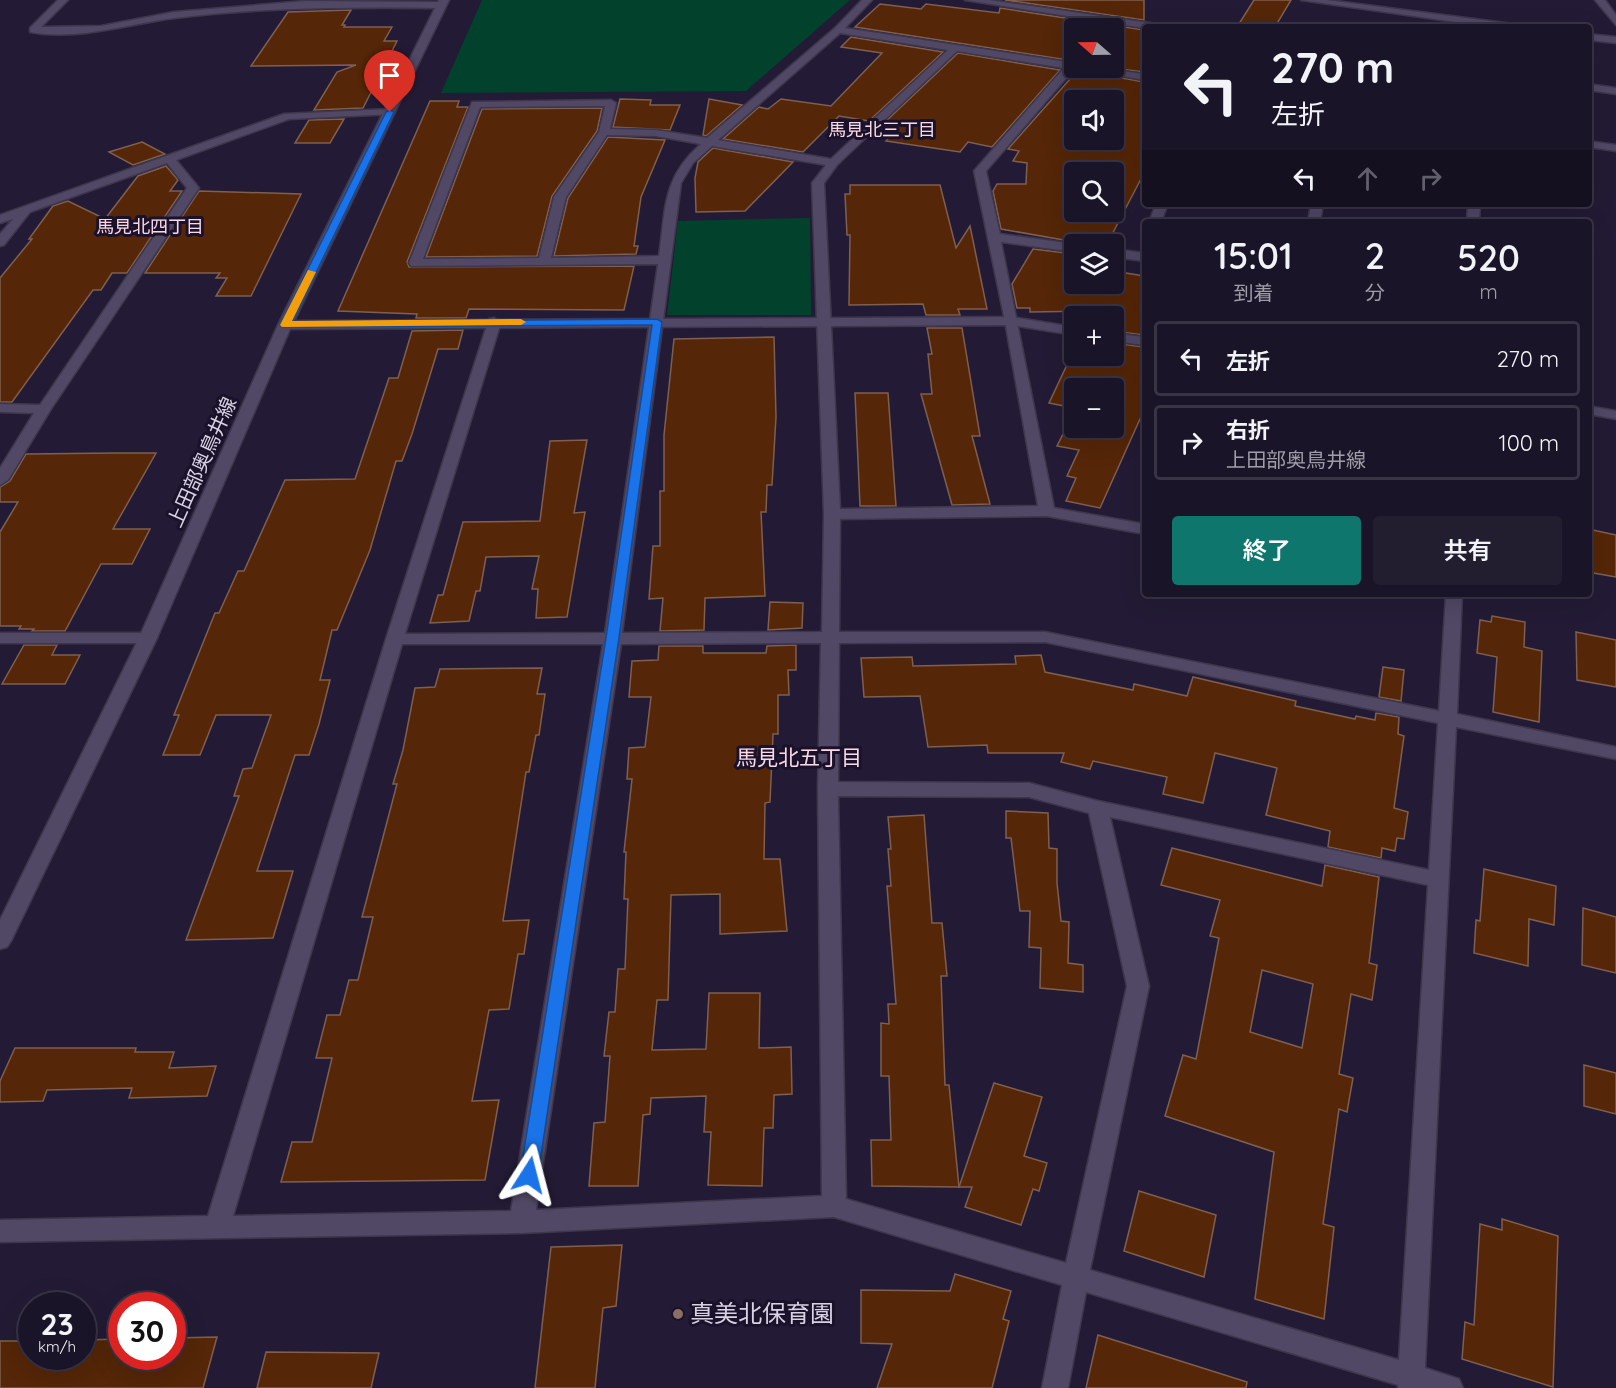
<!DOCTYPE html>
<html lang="ja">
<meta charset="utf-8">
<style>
:root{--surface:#1a1428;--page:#231d30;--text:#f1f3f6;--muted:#9f9ea8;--line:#383345;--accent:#0f766e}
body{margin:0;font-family:Quicksand,"Noto Sans JP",sans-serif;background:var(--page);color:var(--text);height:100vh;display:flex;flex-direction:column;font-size:22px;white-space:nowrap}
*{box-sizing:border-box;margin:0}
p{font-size:20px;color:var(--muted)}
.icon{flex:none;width:33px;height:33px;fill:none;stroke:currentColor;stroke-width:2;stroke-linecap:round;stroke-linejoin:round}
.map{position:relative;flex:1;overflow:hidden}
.side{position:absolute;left:1142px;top:219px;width:450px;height:378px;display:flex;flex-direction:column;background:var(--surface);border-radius:6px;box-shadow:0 6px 24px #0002,0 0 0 2px var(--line)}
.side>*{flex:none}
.banner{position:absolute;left:1142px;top:24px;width:450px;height:183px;border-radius:6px;box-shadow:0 6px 24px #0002,0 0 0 2px var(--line);background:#1a1428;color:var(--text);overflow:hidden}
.needle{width:39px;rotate:290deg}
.fabs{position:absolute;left:1064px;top:18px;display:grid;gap:12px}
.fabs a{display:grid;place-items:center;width:60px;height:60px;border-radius:6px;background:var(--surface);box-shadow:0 6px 24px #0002,0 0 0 2px var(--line);font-size:30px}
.speed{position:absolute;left:18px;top:1292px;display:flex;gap:12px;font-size:30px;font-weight:700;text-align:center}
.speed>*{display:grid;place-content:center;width:78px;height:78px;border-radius:50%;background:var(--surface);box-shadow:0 6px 24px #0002,0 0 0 2px var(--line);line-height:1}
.speed small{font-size:15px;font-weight:400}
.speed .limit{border:9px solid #d22;background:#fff;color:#111}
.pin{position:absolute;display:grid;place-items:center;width:51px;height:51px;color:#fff;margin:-62px -26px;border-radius:50% 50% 50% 0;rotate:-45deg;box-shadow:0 0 6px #0007}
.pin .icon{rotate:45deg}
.me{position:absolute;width:66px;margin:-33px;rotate:9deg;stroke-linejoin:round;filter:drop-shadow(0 0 4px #0008)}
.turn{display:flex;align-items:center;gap:21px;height:126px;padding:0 30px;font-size:27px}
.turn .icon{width:78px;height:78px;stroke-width:2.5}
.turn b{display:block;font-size:42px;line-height:51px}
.lanes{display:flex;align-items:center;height:57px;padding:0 30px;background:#0003;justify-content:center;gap:30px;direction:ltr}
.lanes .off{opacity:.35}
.eta{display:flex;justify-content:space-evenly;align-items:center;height:102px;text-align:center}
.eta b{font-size:36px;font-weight:600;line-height:42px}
.cta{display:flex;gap:12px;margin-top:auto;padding:12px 30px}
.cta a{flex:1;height:69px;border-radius:6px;background:var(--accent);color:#fff;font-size:24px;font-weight:600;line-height:69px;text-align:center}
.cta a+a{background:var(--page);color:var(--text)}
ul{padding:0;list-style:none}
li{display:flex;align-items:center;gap:18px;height:75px;margin:0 12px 9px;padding:0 18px;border:3px solid var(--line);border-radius:6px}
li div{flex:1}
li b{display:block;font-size:22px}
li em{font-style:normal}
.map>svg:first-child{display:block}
.green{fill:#02422d}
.building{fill:#552608;stroke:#7f5f4f;stroke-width:1.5;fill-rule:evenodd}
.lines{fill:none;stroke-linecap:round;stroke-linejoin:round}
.street-casing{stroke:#3d364c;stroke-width:3}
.secondary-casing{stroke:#3d364c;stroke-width:3}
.street{fill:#504865;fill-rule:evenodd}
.secondary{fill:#504865;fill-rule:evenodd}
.route{fill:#1a73e8;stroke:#114b97;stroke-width:1.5}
.slow{fill:#f59e0b}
.education-dot{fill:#8d6e63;stroke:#1a122b;stroke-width:2}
.labels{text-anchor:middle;stroke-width:6;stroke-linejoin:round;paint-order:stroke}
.far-neighbourhood-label{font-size:18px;fill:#fad8e4;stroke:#1a122b}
.street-label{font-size:20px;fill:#d6d2e3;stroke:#1a122b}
.neighbourhood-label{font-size:21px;fill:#fad8e4;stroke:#1a122b}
.near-poi-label{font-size:24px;fill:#d6d2e3;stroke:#1a122b;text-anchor:start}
</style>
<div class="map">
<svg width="1616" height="1388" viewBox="0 0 1616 1388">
<rect width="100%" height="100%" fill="#231b35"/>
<g class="green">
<path d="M482 0H850L746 91 441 93Z"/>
<path d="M810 218 811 315H667L678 221Z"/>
</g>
<g class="building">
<path d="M1005 0H1144V20Z"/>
<path d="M1254 0H1291L1275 27H1237Z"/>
<path d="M880 4 921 9 926 4 999 13 1000 8 1144 30V72L1113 68V28H1074V61L855 27Z"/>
<path d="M351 10 342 25H345L344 27H392L384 41H397L363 108 314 110 337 72 356 65 251 66 288 12Z"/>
<path d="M851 37 943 52 869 121 839 116 803 152 723 139 759 107 768 109 781 99 831 106 882 53 841 47Z"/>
<path d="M958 53 1060 70 992 147 968 142 960 152 886 141 900 125 884 123Z"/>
<path d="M1078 70 1144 82V173L1107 244H1077L1075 242 1001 229 993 191 997 184H1026L1027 163 1013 161 1019 151 1008 149ZM1074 100H1113V140H1074ZM1074 172H1113V212H1074Z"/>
<path d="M620 99 651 100 650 105H680L670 130 613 127Z"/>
<path d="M709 99 742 105 706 136 703 135Z"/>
<path d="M430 101H459L457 107H468L407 262 409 267 634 266 624 310 469 309 466 318H416L417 314 338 311Z"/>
<path d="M602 108 597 131 552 196 537 256 426 257 482 109Z"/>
<path d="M344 119 330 143H295L309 120Z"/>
<path d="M608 137 665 140 641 197 634 246H638L636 254 554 256 568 198Z"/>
<path d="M142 142 165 154 133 165 109 152Z"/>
<path d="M713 148 793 162 745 211 696 212 695 178 698 162Z"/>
<path d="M166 166 178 180 170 191H182L127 273H112L101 290H93L12 402H0V278L32 239H29L53 206 68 201 105 219 138 176Z"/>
<path d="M850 185H940L956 248 970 226 987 309H958L960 315H926L923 304 849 305 850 235H847L845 194H850Z"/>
<path d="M199 191 301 194 251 296H216L227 278H216L220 273H145Z"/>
<path d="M1033 249 1074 254V284H1113V271L1144 276V335L1113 331V316H1090L1092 311 1030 312V308H1017L1012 284Z"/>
<path d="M927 328H962L980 436H972L990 504 952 505 921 394H932L928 354H932Z"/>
<path d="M463 330 458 349H438L412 434 402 461H396L370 550 337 630H332L320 680H330L319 724 309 755H295L257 871H293L273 938 186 940 239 796H234L243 769 252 768 271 715H216L200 755H163L179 715H174L215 613H219L238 571H244L285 480 355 479 389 378H398L412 331Z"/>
<path d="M774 337 776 417 772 485H767L766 512H761L765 596 705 598 704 630 660 631 663 598 649 599 653 546H660V491H664V435L674 339Z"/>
<path d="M1113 343 1144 347V410L1100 508 1066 501 1076 478 1067 476 1079 450 1057 446 1074 412V428H1113V388H1074V408L1049 403 1074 350V356H1113Z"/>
<path d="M855 393H888L896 506H860Z"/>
<path d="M587 440 574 513 585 512 567 617 536 618 538 589H532L539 556 486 557 480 591H476L469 621 430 623 438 595H443L463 522 540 521 550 441Z"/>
<path d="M116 453H156L113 529H150L132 564H101L65 631H32L34 629H19L21 626H0V532L18 502H0V487L10 481 26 454Z"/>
<path d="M1588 529 1616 535V577L1588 572Z"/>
<path d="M770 602 803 603 802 628 768 630Z"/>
<path d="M1492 616 1525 622 1524 647 1542 651 1539 722 1493 712 1497 657 1477 653 1480 620 1491 622Z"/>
<path d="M1576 632 1616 640V687L1577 680Z"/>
<path d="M24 645H57L52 655H80L65 684H2Z"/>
<path d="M796 645V670H788L789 695H778V734H773L770 802 765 803 764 859H780L787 931 720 934V894L671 895 668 1000H657L652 1050 706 1049 709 993H760L759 1048 791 1047 792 1094 774 1095 773 1128H764L762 1186 708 1185 711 1132H704L706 1096 651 1098 650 1114 643 1115 638 1186H589L594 1123 605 1122 610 1056H604L609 1012H615L618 969H625L628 899H624L626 852H624L632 779H627L629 748 645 747 651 697H629L632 661 658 660 659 646H703V653H766L767 646Z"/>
<path d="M1041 655 1045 672 1133 690 1134 684 1187 696 1193 677 1296 701 1295 706 1355 719 1356 716 1375 720 1376 713 1399 717 1398 734 1404 736 1394 808 1408 812 1404 839 1397 838 1395 851 1382 848 1381 858 1328 847 1330 831 1266 815 1277 768 1215 753 1203 803 1163 794 1167 777 1093 761 1090 769 1061 762 1064 753H988L987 745 928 747 920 696 864 697 861 658 912 657 913 666 1016 664 1015 656Z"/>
<path d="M1383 667 1404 670 1401 701 1379 697Z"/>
<path d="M542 668 537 694H545L539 735H536L529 772H526L503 921 529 920 524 954H518L509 1009 489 1010 472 1101 499 1100 485 1180 281 1182 292 1142H312L332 1058H316L327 1015H340L349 980H358L373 917H362L397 784H393L403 750 415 688 435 687 440 669Z"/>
<path d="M1006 811 1048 813 1049 848 1057 849V883L1061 921 1069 922 1068 963 1083 965V992L1040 988 1041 948 1029 947 1030 911H1020L1011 838H1006Z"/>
<path d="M924 815 932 923H942L947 976H941L945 1085H949L959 1187 872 1186 871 1140H891L889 1076H881V1023L889 1024 888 1004H896L887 886H891L888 849H891L888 817Z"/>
<path d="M1172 848 1322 886 1325 865 1379 877 1369 963 1377 965 1372 1000 1351 994 1339 1074 1353 1078 1347 1112 1339 1109 1323 1224 1334 1227 1324 1319 1255 1299 1274 1152 1165 1116 1183 1055 1196 1059 1219 938 1210 936 1220 900 1161 885ZM1262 970 1313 984 1302 1048 1250 1032Z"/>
<path d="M1484 869 1556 886 1554 925 1529 919 1528 966 1474 953 1476 920 1480 921Z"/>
<path d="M1583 908 1616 917V973L1582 965Z"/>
<path d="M15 1048H136L135 1052H174L169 1068 216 1066 207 1096 129 1098 132 1088 47 1090 43 1101 0 1102V1081Z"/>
<path d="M1584 1065 1616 1073V1114L1584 1106Z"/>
<path d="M994 1083 1042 1097 1024 1156 1047 1163 1039 1191 1033 1189 1021 1225 965 1207 972 1187H959Z"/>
<path d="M1139 1191 1216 1215 1204 1277 1124 1251Z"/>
<path d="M1502 1219 1558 1236 1553 1387 1462 1359 1465 1322 1474 1325 1480 1224 1502 1230Z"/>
<path d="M622 1245 616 1306 603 1308 595 1388H535L551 1247Z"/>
<path d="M955 1274 1011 1291 1003 1319 1009 1321 992 1388H877L892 1344 861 1343V1290L950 1291Z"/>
<path d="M1098 1335 1247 1382 1246 1388H1086Z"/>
<path d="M217 1337 203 1388H0V1341H32V1356H82V1340L122 1339V1356H172V1338Z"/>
<path d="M266 1352 379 1353 371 1388H257Z"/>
</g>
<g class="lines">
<g class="street-casing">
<g id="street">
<path d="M58 0H68L41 27 101 26 174 12 306 1 441 2 446 5 441 8C352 7 264 7 175 18 127 24 78 41 30 32V28Z"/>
<path d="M862 0H872L845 28 1074 63V68H1078L1074 69 986 171 1000 234 1075 244 1074 252 1001 242 1054 508 1144 524V534L1047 516 840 519 839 632H1045L1439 711 1446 594H1462L1457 714 1616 747V759L1456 727 1425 1368 1459 1379 1463 1388H1398V1385L1086 1292 1068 1388H1042L1062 1285 834 1217 522 1233 0 1242V1220L208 1216 386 639 489 319 494 318 501 322 405 634 605 633 658 264 411 266 409 263 472 102 611 100 616 103 610 129 656 130 707 138 835 28ZM840 33 948 50 831 159 718 140ZM957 51 1064 68 974 171 1005 321 1038 506 840 509 824 183 837 165ZM605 106 599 132 554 197 539 258 423 259 480 107ZM607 135 656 136 701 144C662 178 666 208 659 256L551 258 566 197ZM712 146 826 165 812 183 824 514 822 632 622 633 681 183 693 163ZM1045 642 1438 723 1429 870 1098 801 1029 783 838 782 839 643ZM821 643 818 789 822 1196 536 1210 621 644ZM402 644H603L511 1211 233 1216ZM838 796 1029 797 1089 813 1127 986 1066 1263 846 1199ZM1110 817 1428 885 1399 1360 1090 1270 1149 986Z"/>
<path d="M1301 0H1327L1513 24 1518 27H1491Z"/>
<path d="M1588 34 1616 37V43L1588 40Z"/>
<path d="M1078 68H1100L1144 74V80Z"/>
<path d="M390 109 394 110V114L289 119 176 160 199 188 51 409 8 480 0 485V468L34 413 0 412V404L40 405 187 188 167 163 30 212 4 245 0 246V234L13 219 0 223V215L284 114Z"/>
<path d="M1588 141 1616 145V151L1588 147Z"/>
<path d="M1156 204H1168L1161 222H1149Z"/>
<path d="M1311 204H1323L1320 222H1308Z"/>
<path d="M1468 204H1480L1479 222H1467Z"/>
<path d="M1113 249 1144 253V261L1113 257Z"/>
<path d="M0 633H148L157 638 148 643H0Z"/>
</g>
</g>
<g class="secondary-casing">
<g id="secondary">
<path d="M439 0H449L294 321 1012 317 1074 327V335L1012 325 290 329 157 638 11 941 7 947 0 949V920L139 638 278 325Z"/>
<path d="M965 0H989L1157 24 1162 27 1144 28Z"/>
<path d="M1595 0H1605L1616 15V25Z"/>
<path d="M1588 84 1616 88V94L1588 90Z"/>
<path d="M1113 333 1144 337V345L1113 341Z"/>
<path d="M1588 406 1616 411V419L1588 414Z"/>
</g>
</g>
<use href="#street" class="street"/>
<use href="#secondary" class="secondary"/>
</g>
<path class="route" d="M390 110 394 112 292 322 657 319 662 322 619 638 538 1175 536 1181 529 1183 523 1181 520 1175 606 638 652 325 282 327 280 325 386 112Z"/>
<path class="slow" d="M308 270 316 272 292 321 521 319 526 322 521 325 282 327 280 325Z"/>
<circle class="education-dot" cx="678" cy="1314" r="6"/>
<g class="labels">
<g class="far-neighbourhood-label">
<text x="882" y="136">馬見北三丁目</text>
<text x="150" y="233">馬見北四丁目</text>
</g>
<g class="street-label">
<text transform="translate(202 462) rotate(-66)" y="7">上田部奥鳥井線</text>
</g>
<g class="neighbourhood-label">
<text x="799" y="765">馬見北五丁目</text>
</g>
<g class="near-poi-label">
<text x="690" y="1322">真美北保育園</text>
</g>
</g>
</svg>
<div class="fabs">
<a><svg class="needle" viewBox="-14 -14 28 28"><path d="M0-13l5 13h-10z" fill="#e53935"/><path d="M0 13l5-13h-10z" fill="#9f9ea8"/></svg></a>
<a><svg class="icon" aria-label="sound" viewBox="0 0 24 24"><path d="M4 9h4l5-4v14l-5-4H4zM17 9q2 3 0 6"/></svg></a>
<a><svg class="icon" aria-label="search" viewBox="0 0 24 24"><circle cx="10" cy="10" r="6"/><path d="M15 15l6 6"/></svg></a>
<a><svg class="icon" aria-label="layers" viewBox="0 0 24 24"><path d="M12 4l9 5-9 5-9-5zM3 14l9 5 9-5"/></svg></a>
<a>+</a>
<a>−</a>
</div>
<div class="speed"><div>23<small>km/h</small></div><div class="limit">30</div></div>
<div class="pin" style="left:390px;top:112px;background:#d93025"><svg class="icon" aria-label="arrive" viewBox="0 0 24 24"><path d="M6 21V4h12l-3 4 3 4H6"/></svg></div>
<svg class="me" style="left:529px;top:1175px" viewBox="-20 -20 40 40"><path d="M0-17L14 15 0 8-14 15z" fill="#1a73e8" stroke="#fff" stroke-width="4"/></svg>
<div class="banner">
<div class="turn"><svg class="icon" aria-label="left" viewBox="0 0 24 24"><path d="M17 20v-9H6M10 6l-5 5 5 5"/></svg><div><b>270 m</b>左折</div></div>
<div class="lanes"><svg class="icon" aria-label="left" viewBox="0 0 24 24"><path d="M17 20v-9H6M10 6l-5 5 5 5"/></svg><svg class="icon off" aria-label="ahead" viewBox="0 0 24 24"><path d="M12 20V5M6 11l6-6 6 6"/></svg><svg class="icon off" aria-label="right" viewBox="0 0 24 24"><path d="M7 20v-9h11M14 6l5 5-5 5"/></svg></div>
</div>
<section class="side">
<div class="eta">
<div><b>15:01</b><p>到着</p></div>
<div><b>2</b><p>分</p></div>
<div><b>520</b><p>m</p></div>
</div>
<ul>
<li><svg class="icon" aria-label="left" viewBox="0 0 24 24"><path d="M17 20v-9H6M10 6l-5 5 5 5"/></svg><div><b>左折</b></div><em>270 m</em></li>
<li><svg class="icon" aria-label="right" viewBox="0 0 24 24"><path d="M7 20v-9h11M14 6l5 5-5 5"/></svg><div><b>右折</b><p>上田部奥鳥井線</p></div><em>100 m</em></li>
</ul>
<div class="cta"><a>終了</a><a>共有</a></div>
</section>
</div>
